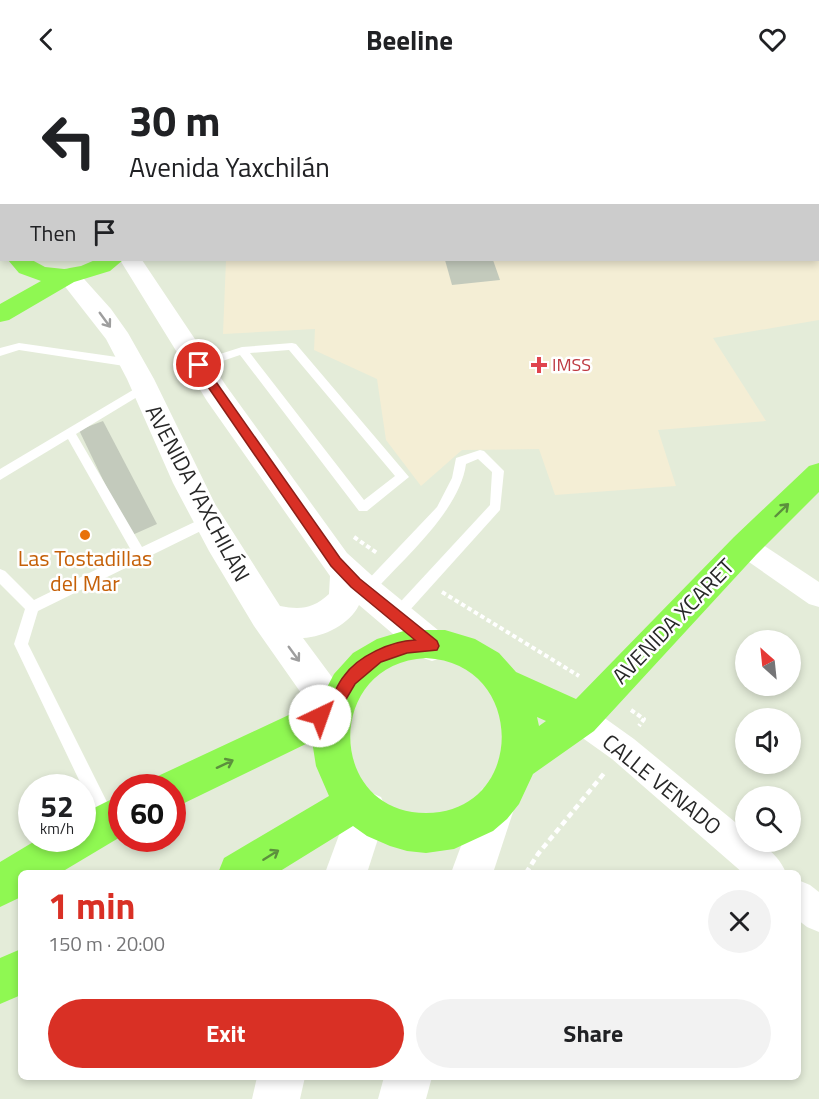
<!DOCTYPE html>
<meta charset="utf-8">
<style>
:root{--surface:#fff;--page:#f2f2f2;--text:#202124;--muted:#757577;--accent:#d93025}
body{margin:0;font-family:"Titillium Web",sans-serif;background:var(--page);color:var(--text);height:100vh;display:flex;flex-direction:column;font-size:22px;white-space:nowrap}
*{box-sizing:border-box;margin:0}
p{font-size:20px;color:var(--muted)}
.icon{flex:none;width:33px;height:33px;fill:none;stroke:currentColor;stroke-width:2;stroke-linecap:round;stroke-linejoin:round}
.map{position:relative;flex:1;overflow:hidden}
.side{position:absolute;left:18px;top:792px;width:783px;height:210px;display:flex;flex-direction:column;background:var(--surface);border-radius:9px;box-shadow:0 3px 9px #0003}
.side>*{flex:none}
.top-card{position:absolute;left:0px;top:0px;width:819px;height:183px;box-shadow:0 3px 9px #0003;background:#fff;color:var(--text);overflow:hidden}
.needle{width:39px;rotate:333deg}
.controls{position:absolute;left:735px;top:552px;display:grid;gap:12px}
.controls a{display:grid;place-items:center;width:66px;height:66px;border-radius:50%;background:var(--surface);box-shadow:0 3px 9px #0003;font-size:30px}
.speed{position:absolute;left:18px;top:696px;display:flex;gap:12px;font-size:30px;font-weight:700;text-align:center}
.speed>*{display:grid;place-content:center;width:78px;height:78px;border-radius:50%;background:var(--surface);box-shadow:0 3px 9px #0003;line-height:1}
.speed small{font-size:15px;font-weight:400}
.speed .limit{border:9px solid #d22;background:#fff;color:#111}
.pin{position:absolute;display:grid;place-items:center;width:51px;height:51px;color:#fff;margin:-26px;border:3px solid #fff;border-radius:50%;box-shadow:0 2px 6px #0007}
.me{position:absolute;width:66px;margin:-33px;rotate:42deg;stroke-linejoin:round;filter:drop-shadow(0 0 4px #0008)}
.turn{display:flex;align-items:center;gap:21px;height:126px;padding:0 30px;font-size:27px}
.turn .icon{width:78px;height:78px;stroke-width:2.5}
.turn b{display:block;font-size:42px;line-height:51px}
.then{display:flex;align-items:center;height:57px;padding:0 30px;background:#0003;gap:12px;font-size:22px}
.round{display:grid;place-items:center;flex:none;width:63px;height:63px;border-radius:32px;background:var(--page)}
.head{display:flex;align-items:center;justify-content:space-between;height:102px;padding:0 30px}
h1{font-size:36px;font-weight:700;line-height:45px;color:var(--accent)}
.action{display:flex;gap:12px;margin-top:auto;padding:12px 30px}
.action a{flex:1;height:69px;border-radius:36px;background:var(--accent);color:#fff;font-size:24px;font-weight:700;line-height:69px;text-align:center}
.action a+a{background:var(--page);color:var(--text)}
header{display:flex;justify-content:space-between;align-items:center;height:78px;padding:0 30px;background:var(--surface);font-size:27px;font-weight:700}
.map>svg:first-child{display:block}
.medical{fill:#f4eed5}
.building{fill:#c3cabc}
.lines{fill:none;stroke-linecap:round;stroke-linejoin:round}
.path-far1{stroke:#fff;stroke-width:4;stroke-dasharray:4.5 3;stroke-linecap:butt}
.path{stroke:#fff;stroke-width:4.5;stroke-dasharray:6 4;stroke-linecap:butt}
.service{fill:#fff;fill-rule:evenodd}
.minor{fill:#fff;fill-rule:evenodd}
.secondary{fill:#fff;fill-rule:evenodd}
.primary{fill:#8ff852;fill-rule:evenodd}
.oneway{stroke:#9e9e9e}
.oneway2{stroke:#5c903d}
.route{fill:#d93025;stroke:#8d1f18;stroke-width:1.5}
.health-dot{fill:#e0444e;stroke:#fff;stroke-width:2}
.food-dot{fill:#e8710a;stroke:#fff;stroke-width:2}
.labels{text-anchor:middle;stroke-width:5;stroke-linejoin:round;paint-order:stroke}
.far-health-label{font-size:18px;fill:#be3a42;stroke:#fff;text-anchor:start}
.street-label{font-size:22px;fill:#282828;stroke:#fff}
.food-label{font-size:22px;fill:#c56008;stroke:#fff}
</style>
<header><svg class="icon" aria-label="back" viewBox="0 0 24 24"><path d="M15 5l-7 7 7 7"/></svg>Beeline<svg class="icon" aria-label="heart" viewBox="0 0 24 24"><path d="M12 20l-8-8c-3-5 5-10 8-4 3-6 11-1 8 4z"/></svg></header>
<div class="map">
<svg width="819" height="1021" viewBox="0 0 819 1021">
<rect width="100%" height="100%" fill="#e4ecd9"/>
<path class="medical" d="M819 150V242L713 260 766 343 658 352 676 408 555 417 539 371 462 372 421 408 386 362 377 301 314 272 315 251 223 256 226 182H818Z"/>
<g class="building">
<path d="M445 182H493L500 202 452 207Z"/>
<path d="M103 343 157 446 130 458 79 352Z"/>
</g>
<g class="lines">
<g class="path-far1">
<path d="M354 459 377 475"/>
<path d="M442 514 579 598"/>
<path d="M631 632 644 641 639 648"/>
</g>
<path class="path" d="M526 795 538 776 606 693"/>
<g class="service">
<path d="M19 265 131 281 136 285 131 289 19 272 0 278V270Z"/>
<path d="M292 265 296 266 409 399 367 433H359L240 277 199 291 194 287 195 284 242 269ZM289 272 395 398 364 422 250 275Z"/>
<path d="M143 306 147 307V313L76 356 142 469 205 439H213L215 443 213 447 38 533 28 566 113 736 115 742 113 748 107 750 101 748 14 566 25 531 0 506V491L5 493 34 522 132 474 68 361 0 402V391Z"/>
<path d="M480 372 484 373 504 393 500 432 401 542 396 544 391 542 389 538 391 534 490 427 492 394 478 381 466 386C460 433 402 482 371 517H361L359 513 361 509 437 429 452 400 456 380Z"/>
</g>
<g class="minor">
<path d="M166 0H180L181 2H166Z"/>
<path d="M338 0H353L354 2H339Z"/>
<path d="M497 0H511L512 2H497Z"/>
<rect x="0" y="54" width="2" height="10"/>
<path d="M745 458 754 461 819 504V529L809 526 736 475 732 468 736 461Z"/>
<path d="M581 627 592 631 634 661 746 753V764C764 764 779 778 786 795H743L612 681 570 651 566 641 570 631Z"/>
<path d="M798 802 810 807 819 814V854L807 849 798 842Z"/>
</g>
<g class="secondary">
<path d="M0 0 9 2H2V9Z"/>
<path d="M120 182H142L227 309 347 475 378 503 444 557 449 568 444 579 432 583 420 579 359 527C350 546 324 559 303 560L346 618 351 630 346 642 333 647 320 642 254 548 209 473 173 405 127 301 106 261 56 197 60 192 68 190 76 192 111 231 128 255 154 301 215 426 280 528C300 532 313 531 329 516L330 498 207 323Z"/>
<path d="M496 705 510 711 516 725 493 795H451L482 711Z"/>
<path d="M367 713 381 719 387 733 367 795H325L353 719Z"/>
<path d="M257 999H305L300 1021H252Z"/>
<path d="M384 999H432L426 1021H378Z"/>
</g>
<g class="primary">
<rect x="818" y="54" width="1" height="12"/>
<path d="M8 182H32L45 189 64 191 81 188 95 182H123L110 193 74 204 9 242 0 244V226L41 203 19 195Z"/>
<path d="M819 385V414L756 477 594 653 533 696 519 726 507 741 493 753 454 771 426 775 407 773 390 768 367 758 353 748 277 795H218L224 780 329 718 316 688 312 663 172 731V710H154L158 698 293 635 323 617 334 596 353 575 377 561 407 552H445L475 561 499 575 516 594 576 621 734 459 809 388ZM426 580C528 585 526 735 426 735 326 735 324 585 426 580ZM537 639 546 643 539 648Z"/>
<path d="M122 716V758L60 795H21V819L0 829V784L40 760H82V736Z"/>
<path d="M21 871V917L0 926V880Z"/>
</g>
</g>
<defs><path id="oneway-shaft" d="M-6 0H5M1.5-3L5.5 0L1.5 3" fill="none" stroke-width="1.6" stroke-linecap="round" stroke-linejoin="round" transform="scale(1.5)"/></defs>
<g class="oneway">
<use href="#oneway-shaft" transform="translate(105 242) rotate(54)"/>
<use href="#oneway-shaft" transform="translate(294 576) rotate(54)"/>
</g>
<g class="oneway2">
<use href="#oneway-shaft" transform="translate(782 432) rotate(-44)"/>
<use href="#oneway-shaft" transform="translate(225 686) rotate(-25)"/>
<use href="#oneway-shaft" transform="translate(271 777) rotate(-32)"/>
</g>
<path class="route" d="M199 283 202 284 340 480 360 501 437 563 439 568 437 572 407 575 381 584 355 606 338 635 320 646 314 643 312 638C316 630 324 630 329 623 335 615 338 605 344 598 358 578 391 563 415 562L351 509 331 488 195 290 193 287Z"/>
<path class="health-dot" d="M536 278h6v6h6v6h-6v6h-6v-6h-6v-6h6z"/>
<circle class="food-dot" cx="85" cy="457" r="6"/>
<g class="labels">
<g class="far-health-label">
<text x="552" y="293">IMSS</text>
</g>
<g class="street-label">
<text transform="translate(198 415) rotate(62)" y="8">AVENIDA YAXCHILÁN</text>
<text transform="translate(673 543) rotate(-46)" y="8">AVENIDA XCARET</text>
<text transform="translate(662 706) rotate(39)" y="8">CALLE VENADO</text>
</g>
<g class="food-label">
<text x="85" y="488">Las Tostadillas<tspan x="85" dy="25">del Mar</tspan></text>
</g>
</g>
</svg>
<div class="controls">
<a><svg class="needle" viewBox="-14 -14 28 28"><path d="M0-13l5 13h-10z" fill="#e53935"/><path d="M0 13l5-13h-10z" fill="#757577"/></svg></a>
<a><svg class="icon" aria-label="sound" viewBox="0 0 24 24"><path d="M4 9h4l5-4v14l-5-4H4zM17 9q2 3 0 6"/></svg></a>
<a><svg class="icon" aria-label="search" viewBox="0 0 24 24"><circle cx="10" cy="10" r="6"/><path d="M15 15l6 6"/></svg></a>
</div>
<div class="speed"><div>52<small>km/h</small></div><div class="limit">60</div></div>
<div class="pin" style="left:199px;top:287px;background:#d93025"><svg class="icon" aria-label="arrive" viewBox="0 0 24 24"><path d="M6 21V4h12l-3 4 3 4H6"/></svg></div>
<svg class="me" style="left:320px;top:638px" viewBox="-20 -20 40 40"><circle r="19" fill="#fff"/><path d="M0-13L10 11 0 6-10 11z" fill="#d93025"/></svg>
<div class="top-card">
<div class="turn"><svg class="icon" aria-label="left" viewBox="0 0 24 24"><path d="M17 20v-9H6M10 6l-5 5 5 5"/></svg><div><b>30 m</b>Avenida Yaxchilán</div></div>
<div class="then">Then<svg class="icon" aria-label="arrive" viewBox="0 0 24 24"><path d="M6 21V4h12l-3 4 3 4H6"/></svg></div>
</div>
<section class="side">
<div class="head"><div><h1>1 min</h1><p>150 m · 20:00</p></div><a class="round"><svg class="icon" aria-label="close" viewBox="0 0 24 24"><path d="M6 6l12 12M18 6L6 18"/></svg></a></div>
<div class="action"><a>Exit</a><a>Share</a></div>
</section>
</div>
